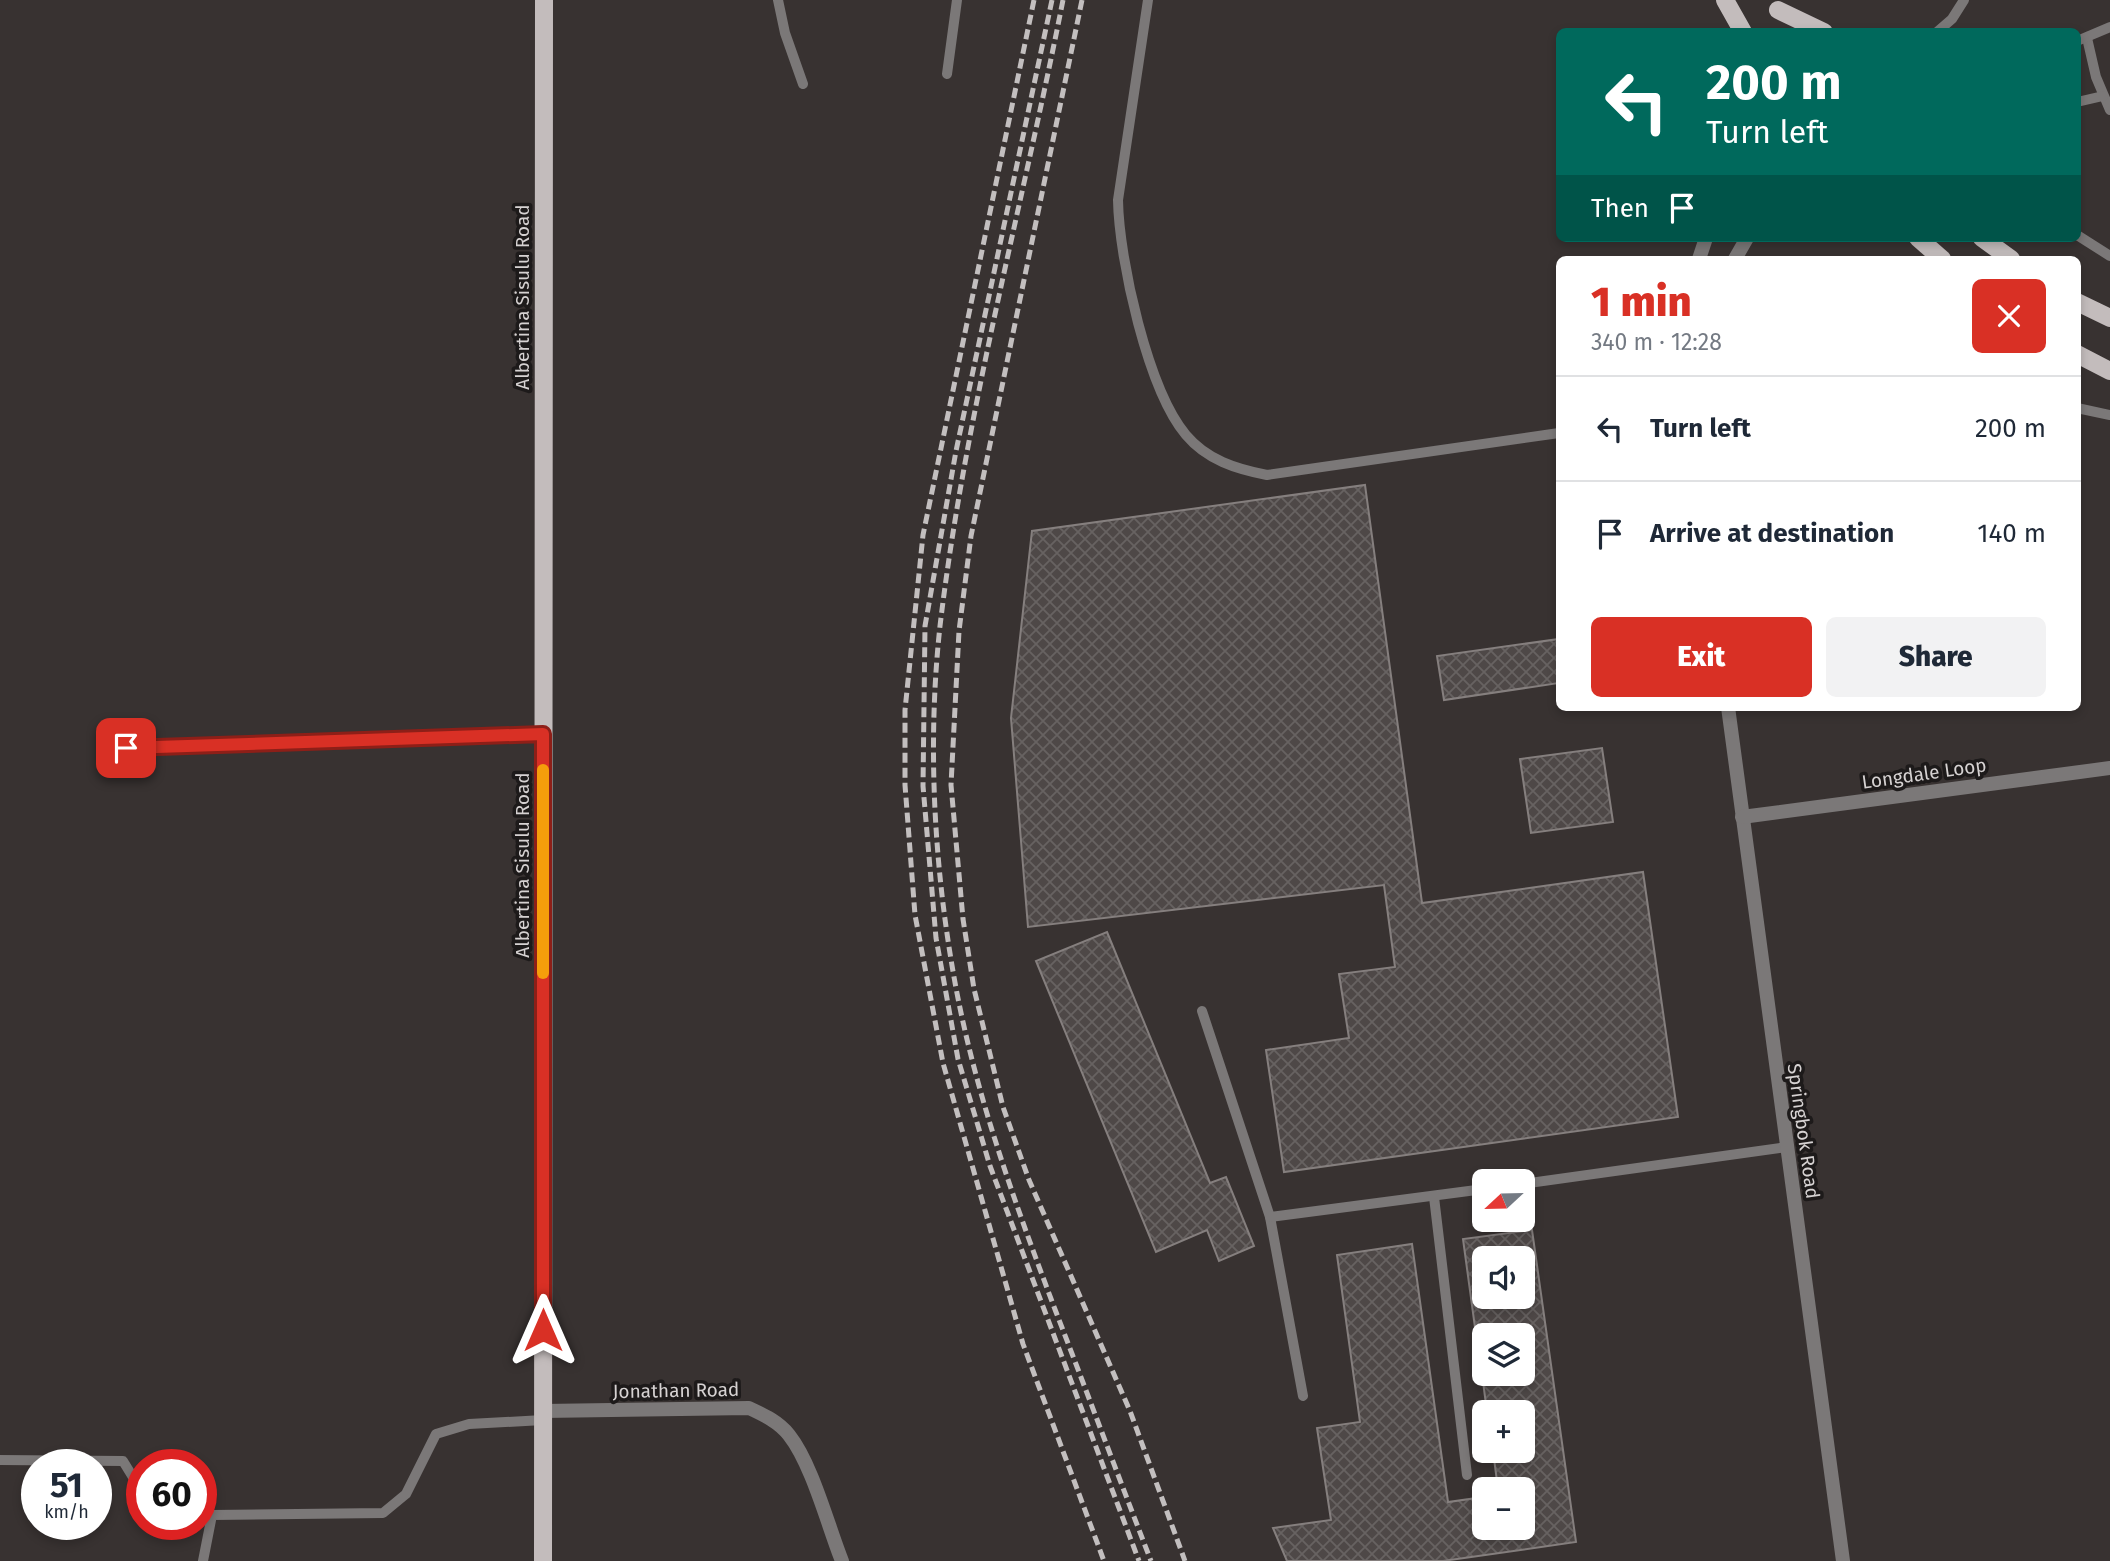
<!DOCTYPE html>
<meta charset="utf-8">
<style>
:root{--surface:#fff;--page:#f2f2f3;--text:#1f2937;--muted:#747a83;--line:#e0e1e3;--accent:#d93025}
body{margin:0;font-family:"Fira Sans",sans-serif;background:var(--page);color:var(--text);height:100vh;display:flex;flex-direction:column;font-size:26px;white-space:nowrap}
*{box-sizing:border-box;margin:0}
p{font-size:23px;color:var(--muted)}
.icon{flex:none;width:38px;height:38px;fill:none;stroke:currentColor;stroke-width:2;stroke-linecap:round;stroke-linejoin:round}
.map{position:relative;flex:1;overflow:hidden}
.side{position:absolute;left:1556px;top:256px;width:525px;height:455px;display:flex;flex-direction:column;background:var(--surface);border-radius:10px;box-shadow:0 4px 10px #0003}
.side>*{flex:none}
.guide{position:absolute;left:1556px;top:28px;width:525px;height:214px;border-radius:10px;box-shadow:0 4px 10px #0003;background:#00695c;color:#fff;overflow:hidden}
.needle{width:46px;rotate:248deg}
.buttons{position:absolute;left:1472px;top:1169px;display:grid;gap:14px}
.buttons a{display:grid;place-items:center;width:63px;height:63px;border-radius:10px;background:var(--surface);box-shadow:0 4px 10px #0003;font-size:35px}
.speed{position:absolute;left:21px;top:1449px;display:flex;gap:14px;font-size:35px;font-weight:700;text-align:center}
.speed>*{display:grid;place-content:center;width:91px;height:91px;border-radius:50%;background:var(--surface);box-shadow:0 4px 10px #0003;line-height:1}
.speed small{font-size:18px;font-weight:400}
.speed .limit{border:10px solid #d22;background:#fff;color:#111}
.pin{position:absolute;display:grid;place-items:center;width:60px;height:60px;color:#fff;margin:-30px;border-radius:14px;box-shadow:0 4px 10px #0006}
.me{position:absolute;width:77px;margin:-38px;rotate:0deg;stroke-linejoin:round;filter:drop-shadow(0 0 5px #0008)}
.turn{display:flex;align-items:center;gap:24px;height:147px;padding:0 35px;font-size:32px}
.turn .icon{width:91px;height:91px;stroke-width:2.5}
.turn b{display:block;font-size:49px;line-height:60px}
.then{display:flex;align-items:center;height:66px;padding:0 35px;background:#0003;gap:14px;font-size:26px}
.round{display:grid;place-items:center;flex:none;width:74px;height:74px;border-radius:10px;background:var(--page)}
.head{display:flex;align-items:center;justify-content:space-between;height:119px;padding:0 35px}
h1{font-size:42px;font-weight:800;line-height:52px;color:var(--accent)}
.cta{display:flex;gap:14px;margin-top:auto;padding:14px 35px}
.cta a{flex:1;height:80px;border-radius:10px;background:var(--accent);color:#fff;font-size:28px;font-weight:800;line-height:80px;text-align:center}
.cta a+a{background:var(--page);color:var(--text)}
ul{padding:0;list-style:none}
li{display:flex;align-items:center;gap:21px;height:105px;padding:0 35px;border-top:2px solid var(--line)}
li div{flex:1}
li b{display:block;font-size:26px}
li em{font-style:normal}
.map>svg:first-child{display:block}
.building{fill:url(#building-cross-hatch);stroke:#857f7e;stroke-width:2;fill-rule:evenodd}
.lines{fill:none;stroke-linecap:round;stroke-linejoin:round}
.service{stroke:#7b7878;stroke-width:10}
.minor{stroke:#7b7878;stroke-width:14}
.primary{stroke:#c3bcbc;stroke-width:18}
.rail{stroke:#c3bfbf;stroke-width:5;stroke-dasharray:10 5;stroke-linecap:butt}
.route-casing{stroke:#8d1f18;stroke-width:18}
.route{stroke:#d93025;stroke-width:12}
.slow{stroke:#f59e0b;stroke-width:12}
.labels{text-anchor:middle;stroke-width:7;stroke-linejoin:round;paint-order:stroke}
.street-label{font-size:19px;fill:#d6d2d2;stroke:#1d1a1a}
</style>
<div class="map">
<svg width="2110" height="1561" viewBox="0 0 2110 1561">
<defs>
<pattern id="building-cross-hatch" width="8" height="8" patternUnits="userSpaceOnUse" patternTransform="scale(1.75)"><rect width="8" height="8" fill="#4e4847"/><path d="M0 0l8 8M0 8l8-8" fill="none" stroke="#676261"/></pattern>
</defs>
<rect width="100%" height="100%" fill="#383231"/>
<g class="building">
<path d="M1365 485 1422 903 1643 872 1678 1117 1284 1172 1266 1050 1349 1038 1339 974 1395 967 1384 885 1028 927 1011 718 1032 531Z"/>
<path d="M1559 639V683L1444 700 1437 656Z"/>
<path d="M1602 748 1613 822 1531 833 1520 759Z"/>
<path d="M1107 932 1210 1183 1226 1177 1254 1246 1219 1261 1207 1230 1156 1252 1036 961Z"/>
<path d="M1532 1230 1576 1542 1443 1561H1287L1273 1528 1331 1520 1317 1428 1360 1422 1337 1255 1412 1244 1448 1502 1484 1497V1528H1522V1489H1498L1493 1451H1522V1412H1487L1482 1374H1522V1335H1476L1463 1239ZM1484 1258H1522V1297H1484Z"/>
</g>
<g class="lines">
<g class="service">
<path d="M778 0 785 33 803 84"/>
<path d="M1148 0 1118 200C1119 260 1148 390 1186 435 1207 460 1236 469 1267 475L1559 433"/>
<path d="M1937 32 1952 19 1964 0"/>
<path d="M2087 38 2096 77 2110 110"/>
<path d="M2077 41 2110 27"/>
<path d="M947 74 957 0"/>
<path d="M2077 102 2103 96"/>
<path d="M2077 235 2110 256"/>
<path d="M2077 408 2110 415"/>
<path d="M126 748 543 734"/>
<path d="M1202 1011 1270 1217 1303 1396"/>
<path d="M1522 1184 1787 1147"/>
<path d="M1434 1197 1467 1475"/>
<path d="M1270 1217 1484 1189"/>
<path d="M0 1460 123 1461 142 1492"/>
<path d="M203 1561 212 1515 383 1513 406 1494 436 1434 469 1424 543 1420"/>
</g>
<g class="minor">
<path d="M1699 259 1706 238"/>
<path d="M1735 259 1747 238"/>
<path d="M1728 707 1843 1561"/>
<path d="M1742 817 2110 768"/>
<path d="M543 1411 749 1408C764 1415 779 1422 789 1435 812 1464 828 1526 842 1561"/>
</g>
<g class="primary">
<path d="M1725 0 1743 32"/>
<path d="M1778 10 1824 32"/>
<path d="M1918 238 1942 259"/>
<path d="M1982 238 2011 259"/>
<path d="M2077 302 2110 318"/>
<path d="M2077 354 2110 371"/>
<path d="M543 1561 544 0"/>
</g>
<g class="rail">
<path d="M1034 0 923 535 905 710V785L915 915 943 1063 1023 1344 1104 1561"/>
<path d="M1052 0 956 451 925 626 923 786 936 938 958 1059 990 1166 1139 1561"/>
<path d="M1063 0C1022 208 965 415 940 626 927 745 934 870 956 988 977 1099 1016 1206 1056 1312 1088 1395 1119 1478 1151 1561"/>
<path d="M1082 0 971 536 959 631 951 785 963 919 974 989 1003 1107 1029 1180 1130 1411 1185 1561"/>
</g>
</g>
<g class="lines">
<g class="route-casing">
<path id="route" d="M126 748 543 734V1330"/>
</g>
<use href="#route" class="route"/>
<path class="slow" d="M543 770V973"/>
</g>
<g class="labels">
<g class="street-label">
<text transform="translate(522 297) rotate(-90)" y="7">Albertina Sisulu Road</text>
<text transform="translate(1924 773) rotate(-8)" y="7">Longdale Loop</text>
<text transform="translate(522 865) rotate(-90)" y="7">Albertina Sisulu Road</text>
<text transform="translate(1804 1131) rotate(82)" y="7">Springbok Road</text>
<text transform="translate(676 1390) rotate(-1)" y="7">Jonathan Road</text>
</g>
</g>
</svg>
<div class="buttons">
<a><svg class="needle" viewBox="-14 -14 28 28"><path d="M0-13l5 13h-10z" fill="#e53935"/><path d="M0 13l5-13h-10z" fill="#747a83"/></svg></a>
<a><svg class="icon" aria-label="sound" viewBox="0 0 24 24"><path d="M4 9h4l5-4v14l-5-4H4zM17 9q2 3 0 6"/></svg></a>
<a><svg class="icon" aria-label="layers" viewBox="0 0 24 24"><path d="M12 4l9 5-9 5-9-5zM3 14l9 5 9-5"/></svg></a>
<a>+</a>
<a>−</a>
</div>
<div class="speed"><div>51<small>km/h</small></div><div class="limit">60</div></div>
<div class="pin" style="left:126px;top:748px;background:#d93025"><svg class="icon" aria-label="arrive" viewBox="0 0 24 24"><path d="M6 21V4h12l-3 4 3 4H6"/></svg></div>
<svg class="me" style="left:543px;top:1330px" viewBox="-20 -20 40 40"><path d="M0-17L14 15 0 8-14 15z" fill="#d93025" stroke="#fff" stroke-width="4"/></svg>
<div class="guide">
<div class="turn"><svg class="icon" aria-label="left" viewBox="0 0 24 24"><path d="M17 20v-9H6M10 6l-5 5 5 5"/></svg><div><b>200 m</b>Turn left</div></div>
<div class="then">Then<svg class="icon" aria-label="arrive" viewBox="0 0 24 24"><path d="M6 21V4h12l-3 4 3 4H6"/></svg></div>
</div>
<section class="side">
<div class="head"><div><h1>1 min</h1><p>340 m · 12:28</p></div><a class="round" style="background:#d93025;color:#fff"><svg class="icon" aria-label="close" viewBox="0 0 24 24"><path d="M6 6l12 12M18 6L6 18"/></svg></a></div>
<ul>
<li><svg class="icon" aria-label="left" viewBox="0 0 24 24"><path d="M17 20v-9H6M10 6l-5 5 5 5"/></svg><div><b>Turn left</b></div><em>200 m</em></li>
<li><svg class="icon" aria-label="arrive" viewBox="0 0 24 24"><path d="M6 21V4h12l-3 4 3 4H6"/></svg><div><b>Arrive at destination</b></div><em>140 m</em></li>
</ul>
<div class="cta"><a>Exit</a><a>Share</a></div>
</section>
</div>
